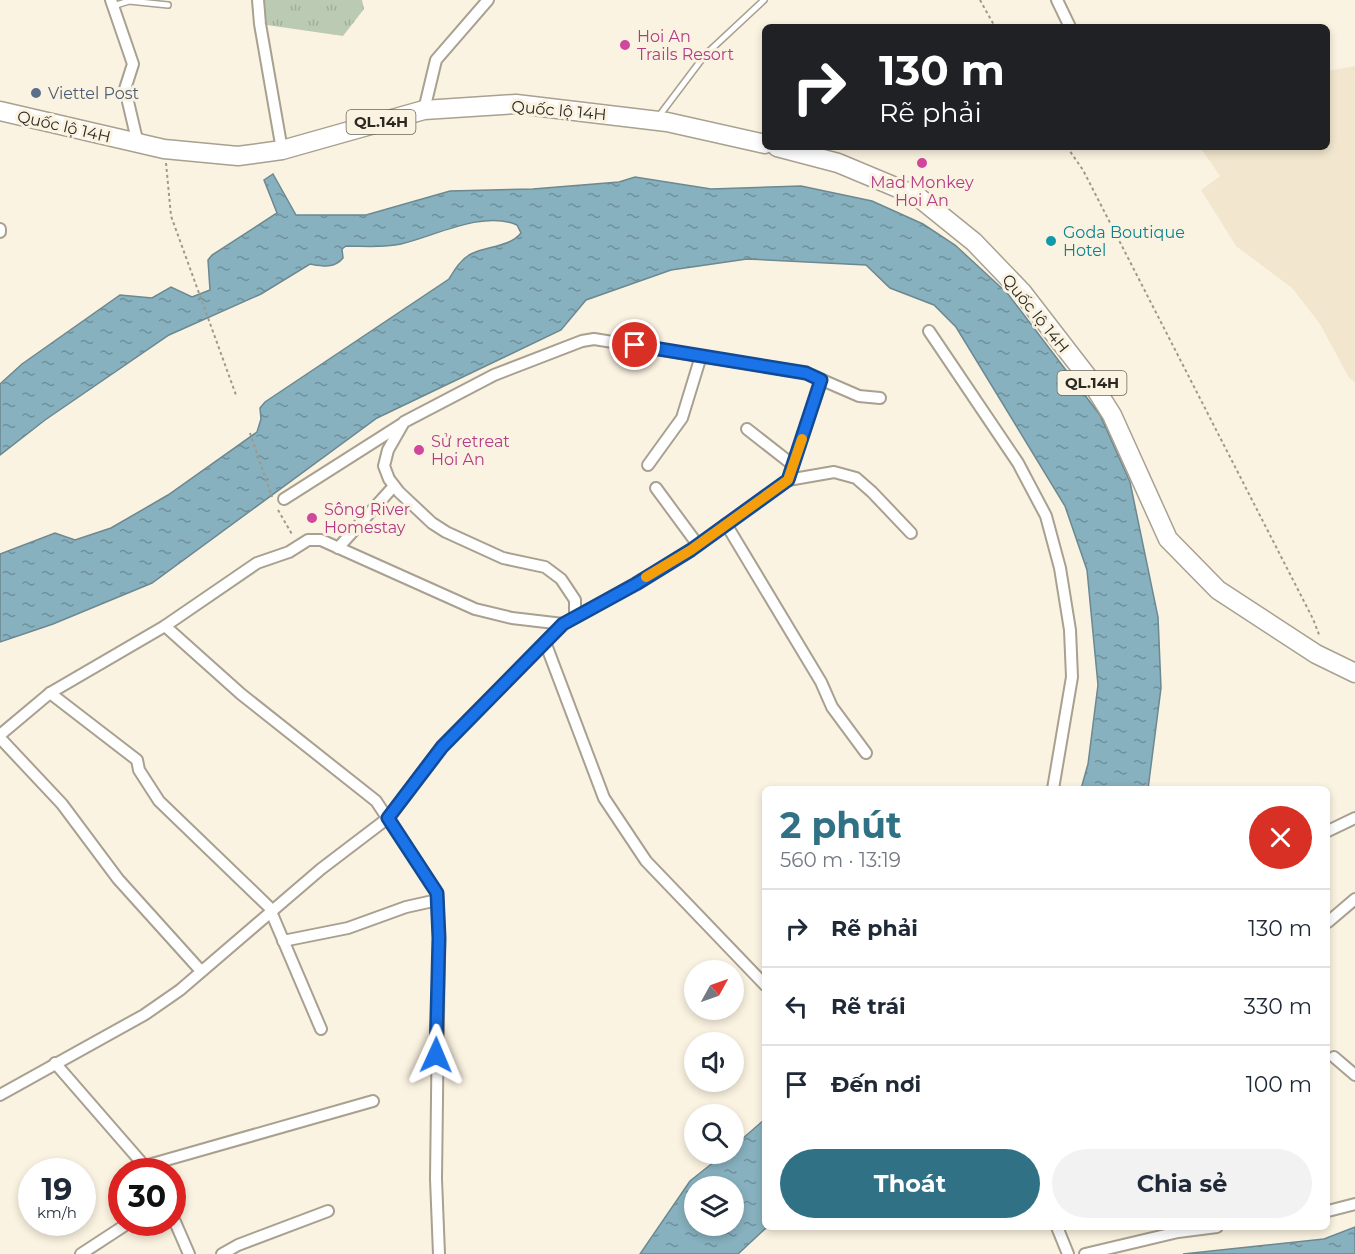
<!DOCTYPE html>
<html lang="vi">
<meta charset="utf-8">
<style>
:root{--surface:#fff;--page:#f2f2f3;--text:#1f2937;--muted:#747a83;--line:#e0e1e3;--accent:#317185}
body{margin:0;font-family:Montserrat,sans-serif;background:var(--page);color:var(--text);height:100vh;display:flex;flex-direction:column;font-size:22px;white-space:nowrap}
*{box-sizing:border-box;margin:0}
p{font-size:20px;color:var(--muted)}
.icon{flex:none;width:33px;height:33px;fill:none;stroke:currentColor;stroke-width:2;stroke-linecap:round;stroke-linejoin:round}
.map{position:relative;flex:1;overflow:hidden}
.details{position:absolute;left:762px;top:786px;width:568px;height:444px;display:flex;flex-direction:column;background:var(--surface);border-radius:9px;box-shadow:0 3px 9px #0003}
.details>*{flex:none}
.top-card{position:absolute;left:762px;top:24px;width:568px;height:126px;border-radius:9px;box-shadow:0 3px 9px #0003;background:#202124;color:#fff;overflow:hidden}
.needle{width:39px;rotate:50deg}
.controls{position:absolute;left:684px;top:960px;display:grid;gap:12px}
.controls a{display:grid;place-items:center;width:60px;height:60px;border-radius:50%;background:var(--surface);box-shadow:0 3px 9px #0003;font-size:30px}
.speed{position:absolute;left:18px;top:1158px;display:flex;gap:12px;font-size:30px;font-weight:700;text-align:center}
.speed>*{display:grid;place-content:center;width:78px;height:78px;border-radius:50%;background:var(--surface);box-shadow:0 3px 9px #0003;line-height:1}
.speed small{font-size:15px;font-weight:400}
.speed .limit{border:9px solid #d22;background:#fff;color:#111}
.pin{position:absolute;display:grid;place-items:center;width:51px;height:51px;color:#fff;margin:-26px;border:3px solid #fff;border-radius:50%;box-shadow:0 2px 6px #0007}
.me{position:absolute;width:66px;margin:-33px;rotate:1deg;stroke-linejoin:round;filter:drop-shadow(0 0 4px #0008)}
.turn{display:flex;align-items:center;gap:21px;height:126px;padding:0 18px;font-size:27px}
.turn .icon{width:78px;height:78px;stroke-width:2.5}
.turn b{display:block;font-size:42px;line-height:51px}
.round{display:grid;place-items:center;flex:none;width:63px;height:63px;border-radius:32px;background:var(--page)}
.summary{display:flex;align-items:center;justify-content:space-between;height:102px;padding:0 18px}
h1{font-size:36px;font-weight:700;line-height:45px;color:var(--accent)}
.button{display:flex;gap:12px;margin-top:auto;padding:12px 18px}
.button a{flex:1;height:69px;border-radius:36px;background:var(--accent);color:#fff;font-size:24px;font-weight:700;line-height:69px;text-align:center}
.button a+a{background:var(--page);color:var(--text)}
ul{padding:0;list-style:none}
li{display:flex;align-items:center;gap:18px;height:78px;padding:0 18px;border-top:2px solid var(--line)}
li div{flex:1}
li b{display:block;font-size:22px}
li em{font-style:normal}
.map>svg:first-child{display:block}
.built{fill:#f2e7ce}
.grass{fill:url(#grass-tufts)}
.water{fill:url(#water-ripples);stroke:#6c8890;stroke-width:1.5;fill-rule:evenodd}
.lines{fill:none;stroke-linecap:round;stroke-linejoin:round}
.lane-casing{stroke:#a8a090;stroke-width:8}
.street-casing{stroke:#a8a090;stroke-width:14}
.primary-casing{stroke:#a8a090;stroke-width:21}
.path{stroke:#9f998c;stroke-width:2;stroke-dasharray:3 3;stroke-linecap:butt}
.lane{stroke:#fff;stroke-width:5}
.street{stroke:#fff;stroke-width:10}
.primary{stroke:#fff;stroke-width:18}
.route-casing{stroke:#114b97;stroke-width:15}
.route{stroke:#1a73e8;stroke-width:10}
.slow{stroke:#f59e0b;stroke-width:10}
.hotel-dot{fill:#d1479c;stroke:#fbf3e1;stroke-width:2}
.service-dot{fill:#5c6f8a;stroke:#fbf3e1;stroke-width:2}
.culture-dot{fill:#0f9aa8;stroke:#fbf3e1;stroke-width:2}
.labels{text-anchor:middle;stroke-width:6;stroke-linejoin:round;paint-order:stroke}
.shield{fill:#fbf3e1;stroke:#6a665b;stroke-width:1.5}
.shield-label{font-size:15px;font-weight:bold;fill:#2c2922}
.hotel-label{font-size:16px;fill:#b23c85;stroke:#fbf3e1;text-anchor:start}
.service-label{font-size:16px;fill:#4e5e75;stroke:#fbf3e1;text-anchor:start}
.street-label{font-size:16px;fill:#2c2922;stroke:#fbf3e1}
.culture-label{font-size:16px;fill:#0d838f;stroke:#fbf3e1;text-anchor:start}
</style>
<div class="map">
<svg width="1355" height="1254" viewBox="0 0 1355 1254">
<defs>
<pattern id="grass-tufts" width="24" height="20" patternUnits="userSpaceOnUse" patternTransform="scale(1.5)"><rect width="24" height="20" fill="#bacab3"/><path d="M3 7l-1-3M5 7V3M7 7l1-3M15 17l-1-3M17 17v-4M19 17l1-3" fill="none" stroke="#a0ae9a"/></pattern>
<pattern id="water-ripples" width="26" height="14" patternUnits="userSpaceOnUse" patternTransform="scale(1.5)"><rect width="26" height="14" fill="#87b1bf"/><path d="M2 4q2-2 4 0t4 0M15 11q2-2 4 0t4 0" fill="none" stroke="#6f909b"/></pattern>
</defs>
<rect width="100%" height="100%" fill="#fbf3e1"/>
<path class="built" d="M1355 66V382L1349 378 1320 324 1292 288 1236 246 1201 190 1220 176 1200 147H1328V71Z"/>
<path class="grass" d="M258 0H362L364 9 343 36 260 24Z"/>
<g class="water">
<path d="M273 174 296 215H366L450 191 533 189 619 182 635 177 711 189 801 186 872 201 923 224 955 245 1008 294 1100 415 1130 482 1158 617 1161 688 1148 789H1081L1088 764 1098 685 1087 570 1065 506 956 327 934 305 890 288 866 265 747 259 671 270 586 300 561 330 377 418 152 583 53 624 0 642V554L55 533 75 540 111 528 168 495 257 432 261 419 260 408 265 402 449 279C455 269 461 259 471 254 487 246 510 247 521 233L517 225C483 210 435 236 401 244 383 248 363 246 346 246L342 249 343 258C334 269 322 266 310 264L261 294 169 335 45 420 0 455V384L22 364 120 295 152 298 171 287 192 297 210 290 208 260 212 255 277 213 264 180Z"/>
<path d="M765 1119V1227H767L738 1254H640L690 1181 724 1154H734V1146ZM694 1186H734V1226H694Z"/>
<path d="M1355 1227V1254H1183L1324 1239Z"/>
</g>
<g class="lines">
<g class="lane-casing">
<g id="lane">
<path d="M113 6 129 1 168 5"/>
<path d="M659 116 705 55 764 0"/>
</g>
</g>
<g class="street-casing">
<g id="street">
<path d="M111 0 133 64 125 89 138 144"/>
<path d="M258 0 260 24 282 150"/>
<path d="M1057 0 1070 27"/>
<path d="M424 110 436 60 488 0"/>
<path d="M0 229V232"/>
<path d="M929 331 1018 463 1046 516 1060 568 1070 630 1072 677 1053 789"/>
<path d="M747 429 793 465"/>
<path d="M648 465 682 418 701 356"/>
<path d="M788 480 821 380"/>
<path d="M656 488 698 545"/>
<path d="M284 499 402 424"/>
<path d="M726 524 821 682 832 707 866 753"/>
<path d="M338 548 394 486"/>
<path d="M575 616V600L561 579 545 567 503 558 446 532 432 523 399 492 389 479 384 466 388 450 404 422 494 375 582 341 594 339 806 373 859 396 880 398"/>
<path d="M165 626 241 694 376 801 437 893 439 938 436 1179 439 1254"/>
<path d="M545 642 604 798 646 861 765 985"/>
<path d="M50 693 137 760 139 770 159 801 269 907 321 1029"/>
<path d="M0 735 50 693 165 626 257 563 289 552 308 540H321L475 609 512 618 563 624"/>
<path d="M0 738 62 804 118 879 201 971"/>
<path d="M1328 831 1355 818"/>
<path d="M1328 922 1355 899"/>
<path d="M283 941 348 928 406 907 433 901 437 896"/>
<path d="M1334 1057 1355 1075"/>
<path d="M55 1063 148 1170"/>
<path d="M0 1095 144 1015 180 990 321 869 388 818 442 746 563 624 636 583 691 550 788 480 834 472 856 478 872 492 911 533"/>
<path d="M145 1166 373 1101"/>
<path d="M1328 1211 1355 1204"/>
<path d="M172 1215 189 1254"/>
<path d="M1057 1227 1068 1254"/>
<path d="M81 1254 130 1222"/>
<path d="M222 1254 238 1245 328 1211"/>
<path d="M1085 1254 1178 1232 1217 1227"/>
</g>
</g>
<g class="primary-casing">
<g id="primary">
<path d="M0 111 164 149 238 156 282 150 424 110 516 104 667 122 765 144"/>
<path d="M777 147 838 163 917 196 974 242 1022 292 1090 380 1112 415 1168 539 1218 590 1316 654 1355 673"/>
</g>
</g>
<g class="path">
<path d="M980 0 995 27"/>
<path d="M1067 147 1083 170 1313 619 1320 637"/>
<path d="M166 163 171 216 236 395"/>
<path d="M250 433 272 497"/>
<path d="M278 510 293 536"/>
</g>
<use href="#lane" class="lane"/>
<use href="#street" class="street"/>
<use href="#primary" class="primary"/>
</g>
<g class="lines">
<g class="route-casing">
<path id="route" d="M436 1055 439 938 437 893 388 818 442 747 563 624 636 584 691 550 788 480 821 380 806 373 635 345"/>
</g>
<use href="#route" class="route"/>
<path class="slow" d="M646 577 691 550 788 480 802 439"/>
</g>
<g class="hotel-dot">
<circle cx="625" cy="45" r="6"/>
<circle cx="922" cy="163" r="6"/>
<circle cx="419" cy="450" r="6"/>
<circle cx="312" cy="518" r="6"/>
</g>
<circle class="service-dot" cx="36" cy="93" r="6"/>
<circle class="culture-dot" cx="1051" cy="241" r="6"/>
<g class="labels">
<g class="shield">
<rect x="346.5" y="110" width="69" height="24" rx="4.5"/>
<rect x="1057.5" y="371" width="69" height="24" rx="4.5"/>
</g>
<g class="shield-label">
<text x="381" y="127">QL.14H</text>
<text x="1092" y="388">QL.14H</text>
</g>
<g class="hotel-label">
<text x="637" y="42">Hoi An<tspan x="637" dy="18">Trails Resort</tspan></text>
<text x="922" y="188" text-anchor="middle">Mad Monkey<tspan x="922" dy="18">Hoi An</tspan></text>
<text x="431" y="447">Sử retreat<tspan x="431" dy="18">Hoi An</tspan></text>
<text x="324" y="515">Sông River<tspan x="324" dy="18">Homestay</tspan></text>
</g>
<g class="service-label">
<text x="48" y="99">Viettel Post</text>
</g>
<g class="street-label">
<text transform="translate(559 110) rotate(5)" y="6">Quốc lộ 14H</text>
<text transform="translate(64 126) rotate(13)" y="6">Quốc lộ 14H</text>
<text transform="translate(1036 313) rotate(51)" y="6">Quốc lộ 14H</text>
</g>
<g class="culture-label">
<text x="1063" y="238">Goda Boutique<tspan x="1063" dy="18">Hotel</tspan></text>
</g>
</g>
</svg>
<div class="controls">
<a><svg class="needle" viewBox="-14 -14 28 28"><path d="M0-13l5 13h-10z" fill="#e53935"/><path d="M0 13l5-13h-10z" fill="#747a83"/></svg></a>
<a><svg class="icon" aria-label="sound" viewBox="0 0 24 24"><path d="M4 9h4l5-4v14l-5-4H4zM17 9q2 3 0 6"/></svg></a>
<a><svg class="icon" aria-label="search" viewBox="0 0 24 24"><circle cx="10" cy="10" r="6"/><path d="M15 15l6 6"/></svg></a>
<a><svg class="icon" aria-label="layers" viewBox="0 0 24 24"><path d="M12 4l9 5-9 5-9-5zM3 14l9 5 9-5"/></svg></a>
</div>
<div class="speed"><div>19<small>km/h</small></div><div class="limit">30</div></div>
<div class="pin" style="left:635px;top:345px;background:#d93025"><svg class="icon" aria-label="arrive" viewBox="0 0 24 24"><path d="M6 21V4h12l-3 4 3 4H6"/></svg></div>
<svg class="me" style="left:436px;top:1055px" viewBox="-20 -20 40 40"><path d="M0-17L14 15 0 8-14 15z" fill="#1a73e8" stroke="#fff" stroke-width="4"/></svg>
<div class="top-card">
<div class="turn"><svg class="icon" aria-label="right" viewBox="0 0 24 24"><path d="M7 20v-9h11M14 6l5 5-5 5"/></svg><div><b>130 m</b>Rẽ phải</div></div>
</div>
<section class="details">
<div class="summary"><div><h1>2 phút</h1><p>560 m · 13:19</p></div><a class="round" style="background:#d93025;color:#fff"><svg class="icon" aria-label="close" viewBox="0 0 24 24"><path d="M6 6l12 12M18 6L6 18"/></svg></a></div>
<ul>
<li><svg class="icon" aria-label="right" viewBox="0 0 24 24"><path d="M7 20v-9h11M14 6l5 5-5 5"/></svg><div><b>Rẽ phải</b></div><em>130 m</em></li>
<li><svg class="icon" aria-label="left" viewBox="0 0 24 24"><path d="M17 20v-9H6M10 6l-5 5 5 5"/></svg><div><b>Rẽ trái</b></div><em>330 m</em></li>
<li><svg class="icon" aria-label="arrive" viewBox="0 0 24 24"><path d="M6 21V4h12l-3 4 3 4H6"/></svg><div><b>Đến nơi</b></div><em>100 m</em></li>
</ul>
<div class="button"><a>Thoát</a><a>Chia sẻ</a></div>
</section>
</div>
